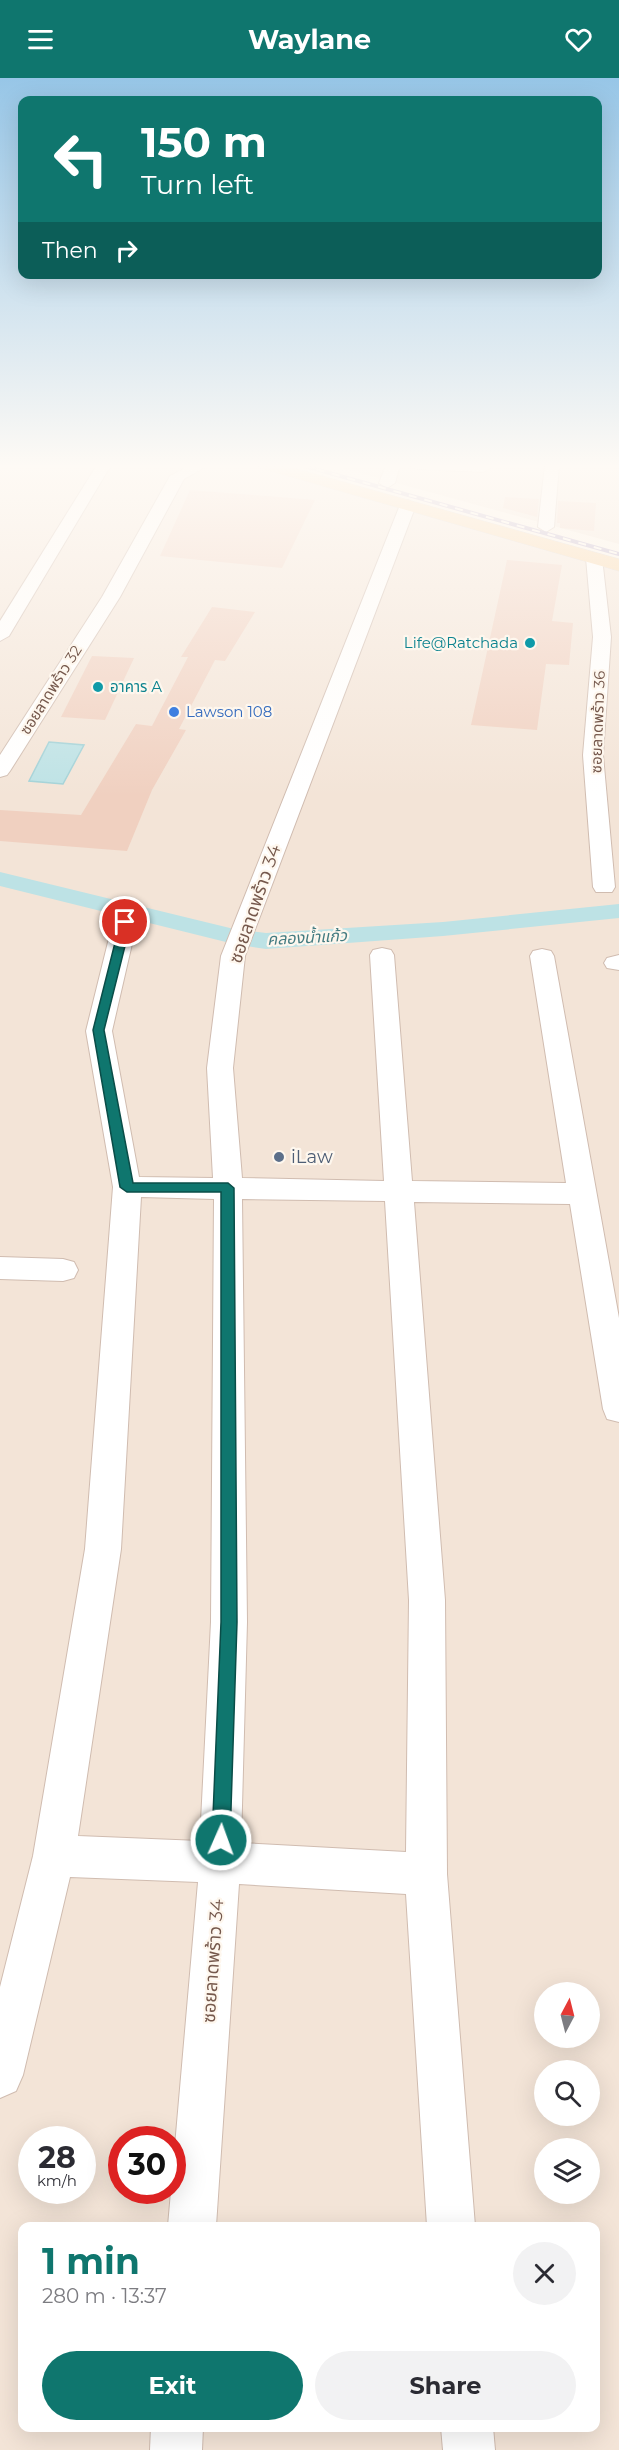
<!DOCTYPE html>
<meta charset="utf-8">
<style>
:root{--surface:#fff;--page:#f2f2f3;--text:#2b2b33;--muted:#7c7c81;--accent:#0f766e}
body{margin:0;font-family:Montserrat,"Noto Sans Thai",sans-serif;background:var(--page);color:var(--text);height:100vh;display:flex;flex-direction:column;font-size:22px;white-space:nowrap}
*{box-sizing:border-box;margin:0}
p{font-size:20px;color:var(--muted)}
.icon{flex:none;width:33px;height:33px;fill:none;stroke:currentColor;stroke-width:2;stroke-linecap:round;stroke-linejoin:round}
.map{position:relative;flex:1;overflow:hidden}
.side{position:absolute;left:18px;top:2144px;width:582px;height:210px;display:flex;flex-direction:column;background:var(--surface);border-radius:12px;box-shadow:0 6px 24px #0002}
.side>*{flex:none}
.guide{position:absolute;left:18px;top:18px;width:584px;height:183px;border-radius:12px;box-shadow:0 6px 24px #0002;background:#0f766e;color:#fff;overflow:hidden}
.needle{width:39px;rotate:7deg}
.fabs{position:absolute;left:534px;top:1904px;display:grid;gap:12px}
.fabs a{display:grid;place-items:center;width:66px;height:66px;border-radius:50%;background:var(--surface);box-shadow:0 6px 24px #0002;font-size:30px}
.speed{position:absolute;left:18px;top:2048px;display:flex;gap:12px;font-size:30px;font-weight:700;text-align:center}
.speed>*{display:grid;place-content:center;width:78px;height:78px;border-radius:50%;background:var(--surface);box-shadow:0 6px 24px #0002;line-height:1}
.speed small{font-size:15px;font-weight:400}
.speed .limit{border:9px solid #d22;background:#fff;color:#111}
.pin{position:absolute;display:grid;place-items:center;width:51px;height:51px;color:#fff;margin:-26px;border:3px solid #fff;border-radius:50%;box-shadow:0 2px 6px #0007}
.me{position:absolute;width:66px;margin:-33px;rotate:2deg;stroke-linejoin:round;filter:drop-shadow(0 0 4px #0008)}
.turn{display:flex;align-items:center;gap:21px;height:126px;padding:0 24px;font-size:27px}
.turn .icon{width:78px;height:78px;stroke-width:2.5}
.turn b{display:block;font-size:42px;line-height:51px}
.then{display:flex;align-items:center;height:57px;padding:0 24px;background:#0003;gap:12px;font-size:22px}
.round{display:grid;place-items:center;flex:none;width:63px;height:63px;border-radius:32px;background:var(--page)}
.overview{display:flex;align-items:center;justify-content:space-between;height:102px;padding:0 24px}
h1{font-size:36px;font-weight:700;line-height:45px;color:var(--accent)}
.action{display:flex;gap:12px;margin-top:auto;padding:12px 24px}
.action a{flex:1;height:69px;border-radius:36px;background:var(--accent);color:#fff;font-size:24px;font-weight:700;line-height:69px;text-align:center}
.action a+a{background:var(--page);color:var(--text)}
header{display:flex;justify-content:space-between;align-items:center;height:78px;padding:0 24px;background:var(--accent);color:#fff;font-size:27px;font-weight:700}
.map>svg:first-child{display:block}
.residential{fill:#f3e4d7;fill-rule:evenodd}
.water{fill:#bde2e5;stroke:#a3d2d7;stroke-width:1.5}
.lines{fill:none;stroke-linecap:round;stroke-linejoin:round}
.canal{fill:#bde2e5;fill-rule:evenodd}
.building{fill:#f0d0c0}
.minor-casing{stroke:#d0bcb0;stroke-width:2}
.primary-casing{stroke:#d8d0cd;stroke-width:1}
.minor{fill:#fff;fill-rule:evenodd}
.primary{fill:#f8d3a3;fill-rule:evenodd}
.rail-casing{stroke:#b5a6c6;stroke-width:4}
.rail{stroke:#fef7ee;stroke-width:2;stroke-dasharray:8;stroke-linecap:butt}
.route{fill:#0f766e;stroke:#0a4d48;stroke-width:1.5}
.culture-dot{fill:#0f9aa8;stroke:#fef7ee;stroke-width:2}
.shop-dot{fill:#3f7fe0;stroke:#fef7ee;stroke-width:2}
.service-dot{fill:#5c6f8a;stroke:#fef7ee;stroke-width:2}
.labels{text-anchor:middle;stroke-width:4.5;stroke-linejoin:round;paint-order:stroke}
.far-culture-label{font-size:15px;fill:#0d838f;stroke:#fef7ee;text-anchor:end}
.far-street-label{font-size:15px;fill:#75584c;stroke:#fef7ee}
.far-shop-label{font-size:15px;fill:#366cbe;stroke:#fef7ee;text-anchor:start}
.far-water-label{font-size:16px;font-style:italic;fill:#437b81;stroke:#fef7ee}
.street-label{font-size:18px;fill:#75584c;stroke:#fef7ee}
.service-label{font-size:18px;fill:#4e5e75;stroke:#fef7ee;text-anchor:start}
</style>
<header><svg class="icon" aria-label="menu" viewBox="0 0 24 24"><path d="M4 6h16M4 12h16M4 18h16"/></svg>Waylane<svg class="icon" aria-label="heart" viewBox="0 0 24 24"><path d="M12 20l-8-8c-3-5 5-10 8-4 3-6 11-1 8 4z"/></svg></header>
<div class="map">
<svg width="619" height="2372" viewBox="0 0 619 2372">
<rect width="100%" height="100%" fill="#fcf3e8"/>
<g class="residential">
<path d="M0 387H266L619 487V2372H0ZM544 1914H590V1959H544ZM544 1992H590V2037H544ZM32 2061H82V2112H32ZM122 2061H172V2112H122ZM544 2070H590V2115H544ZM22 2148H596V2349H22Z"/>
<path d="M331 387H619V466Z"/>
</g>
<path class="water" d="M49 664 84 667 63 706 29 703Z"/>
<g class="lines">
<path class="canal" d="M0 794 234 851 266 855 443 844 619 826V840L443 858 266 871 234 866 0 808Z"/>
</g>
<g class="building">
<path d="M190 412 291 420 315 422 282 490 160 478Z"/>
<path d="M505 419 539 421 537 439 503 430Z"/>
<path d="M558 423 596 425 594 453 560 450V445H557Z"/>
<path d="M507 482 562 487 552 543 573 545 569 587 546 586 537 652 471 647Z"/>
<path d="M212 529 255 534 225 583 215 582 179 651 186 652 152 712 127 773 0 763V732L81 737 136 646 152 648 188 579H181Z"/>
<path d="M92 578 134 580 105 642 61 639Z"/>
</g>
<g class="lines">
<g class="minor-casing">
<g id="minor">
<path d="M97 387H111L9 558 0 563V543Z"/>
<path d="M191 387H209L184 401 120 519 10 693 7 697 0 699V677L102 519 170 398Z"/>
<path d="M386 387H400L395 405 387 410 379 405Z"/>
<path d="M410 387H488L490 390 483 394 417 391Z"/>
<path d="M545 387H559L554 449 546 454 538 449Z"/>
<path d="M408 422 416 427 245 878 233 990 242 1100 384 1103 370 877 373 872 382 870 391 872 394 877 412 1103 566 1105 530 878 533 873 542 871 551 873 554 878 619 1240V1344L607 1341 603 1331 570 1126 414 1124 445 1522 447 1796 475 2148H427L406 1816 239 1806 216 2148H168L198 1804 70 1799 23 1997 16 2013 0 2020V1909L33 1778 85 1471 113 1109 86 953 113 844 117 839H133L137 844 112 953 139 1099 213 1100 207 990 221 878 400 427ZM141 1119 214 1121 211 1544 200 1763 78 1758 121 1471ZM242 1121 385 1123 409 1522 406 1774 241 1765 247 1544Z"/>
<path d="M594 475 602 480 611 559 603 677 615 809 612 814H596L593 809 583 677 593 559 586 480Z"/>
<path d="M619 877V892L607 890 604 885 607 880Z"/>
<path d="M0 1179 63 1181 74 1184 78 1192 74 1200 63 1203 0 1201Z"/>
<path d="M151 2349H203L202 2372H150Z"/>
<path d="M441 2349H493L495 2372H443Z"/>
</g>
</g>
<g class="primary-casing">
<path id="primary" d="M258 387H283L619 481V493L260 390Z"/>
</g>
<use href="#minor" class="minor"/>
<use href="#primary" class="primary"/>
<g class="rail-casing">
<path id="rail" d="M301 387 619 476"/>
</g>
<use href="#rail" class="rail"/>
</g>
<linearGradient id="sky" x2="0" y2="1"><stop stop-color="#97c6e7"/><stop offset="0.54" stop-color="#fefaf5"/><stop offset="1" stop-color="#fefaf5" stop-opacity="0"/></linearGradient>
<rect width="619" height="719" fill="url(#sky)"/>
<path class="route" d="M121 841 131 844 104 952 133 1105H228L234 1110 237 1544 230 1762 228 1769 221 1771 214 1769 212 1762 221 1544V1114H127L120 1109 93 952Z"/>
<g class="culture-dot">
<circle cx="530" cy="565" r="6"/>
<circle cx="98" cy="609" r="6"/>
</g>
<circle class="shop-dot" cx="174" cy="634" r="6"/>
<circle class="service-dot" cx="279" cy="1079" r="6"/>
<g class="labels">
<g class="far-culture-label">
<text x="518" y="570">Life@Ratchada</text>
<text x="110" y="614" text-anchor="start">อาคาร A</text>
</g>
<g class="far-street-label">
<text transform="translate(51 612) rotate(-58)" y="5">ซอยลาดพร้าว 32</text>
<text transform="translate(598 644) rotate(-88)" y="5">ซอยลาดพร้าว 36</text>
</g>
<g class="far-shop-label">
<text x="186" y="639">Lawson 108</text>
</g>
<g class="far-water-label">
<text transform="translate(307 859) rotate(-3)" y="6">คลองน้ำแก้ว</text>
</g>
<g class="street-label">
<text transform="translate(255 826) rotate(-71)" y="6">ซอยลาดพร้าว 34</text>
<text transform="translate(213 1883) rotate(-86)" y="6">ซอยลาดพร้าว 34</text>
</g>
<g class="service-label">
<text x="291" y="1085">iLaw</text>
</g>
</g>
</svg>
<div class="fabs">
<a><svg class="needle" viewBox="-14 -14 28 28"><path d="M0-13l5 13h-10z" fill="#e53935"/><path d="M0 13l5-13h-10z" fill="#7c7c81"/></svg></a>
<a><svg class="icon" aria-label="search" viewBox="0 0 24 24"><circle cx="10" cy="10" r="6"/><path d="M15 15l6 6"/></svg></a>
<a><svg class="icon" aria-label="layers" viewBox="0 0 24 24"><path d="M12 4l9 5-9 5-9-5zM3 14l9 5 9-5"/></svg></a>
</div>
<div class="speed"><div>28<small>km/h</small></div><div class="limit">30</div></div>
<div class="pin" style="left:125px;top:844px;background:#d93025"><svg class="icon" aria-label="arrive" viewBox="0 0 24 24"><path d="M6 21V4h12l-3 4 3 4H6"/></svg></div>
<svg class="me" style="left:221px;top:1762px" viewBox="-20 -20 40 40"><circle r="17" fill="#0f766e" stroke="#fff" stroke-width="3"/><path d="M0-11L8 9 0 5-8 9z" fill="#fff"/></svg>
<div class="guide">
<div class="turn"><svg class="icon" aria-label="left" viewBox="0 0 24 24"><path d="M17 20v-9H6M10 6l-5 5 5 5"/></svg><div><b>150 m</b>Turn left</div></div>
<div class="then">Then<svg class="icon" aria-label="right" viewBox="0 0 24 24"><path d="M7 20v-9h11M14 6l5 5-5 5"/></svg></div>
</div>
<section class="side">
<div class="overview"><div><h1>1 min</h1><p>280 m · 13:37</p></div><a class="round"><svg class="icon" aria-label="close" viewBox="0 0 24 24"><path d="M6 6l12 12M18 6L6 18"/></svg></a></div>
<div class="action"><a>Exit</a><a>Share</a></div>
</section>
</div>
